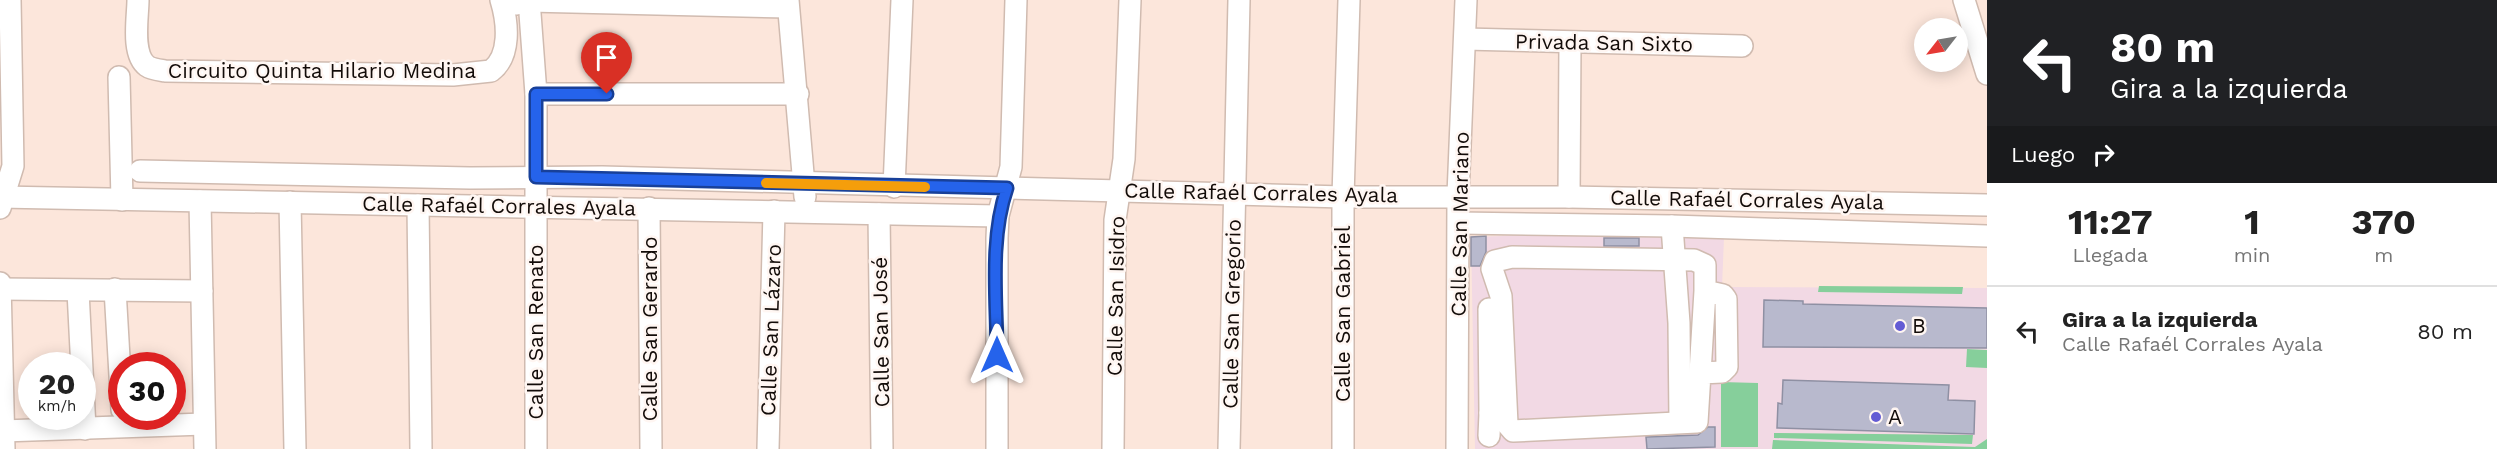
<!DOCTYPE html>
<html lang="es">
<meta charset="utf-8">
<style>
:root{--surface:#fff;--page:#f6f6f6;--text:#222;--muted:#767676;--line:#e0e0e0}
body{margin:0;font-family:"Work Sans",sans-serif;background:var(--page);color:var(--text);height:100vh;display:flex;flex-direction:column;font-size:22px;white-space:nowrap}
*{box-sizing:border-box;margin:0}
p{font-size:20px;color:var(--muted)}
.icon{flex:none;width:33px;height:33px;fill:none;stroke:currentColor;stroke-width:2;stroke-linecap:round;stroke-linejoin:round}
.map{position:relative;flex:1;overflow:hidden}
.side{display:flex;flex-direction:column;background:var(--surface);width:510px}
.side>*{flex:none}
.banner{background:#202124;color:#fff;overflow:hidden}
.needle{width:39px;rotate:239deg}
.buttons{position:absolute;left:1914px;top:18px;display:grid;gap:12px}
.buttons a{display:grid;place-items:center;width:54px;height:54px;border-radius:50%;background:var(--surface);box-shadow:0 3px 15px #0003;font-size:30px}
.speed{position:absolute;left:18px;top:352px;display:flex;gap:12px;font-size:30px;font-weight:700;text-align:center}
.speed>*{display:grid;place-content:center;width:78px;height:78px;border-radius:50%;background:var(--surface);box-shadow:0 3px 15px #0003;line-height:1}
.speed small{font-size:15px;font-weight:400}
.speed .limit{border:9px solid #d22;background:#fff;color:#111}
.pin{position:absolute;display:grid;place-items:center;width:51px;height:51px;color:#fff;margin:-62px -26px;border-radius:50% 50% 50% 0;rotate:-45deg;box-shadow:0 0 6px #0007}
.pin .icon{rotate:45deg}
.me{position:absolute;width:66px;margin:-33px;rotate:0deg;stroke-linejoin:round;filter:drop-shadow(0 0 4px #0008)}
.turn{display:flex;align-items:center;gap:21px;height:126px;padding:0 24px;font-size:27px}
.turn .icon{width:78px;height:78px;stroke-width:2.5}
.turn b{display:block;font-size:42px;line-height:51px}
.then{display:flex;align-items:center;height:57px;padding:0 24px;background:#0003;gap:12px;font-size:22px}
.eta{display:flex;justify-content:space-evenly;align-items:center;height:102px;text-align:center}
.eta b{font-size:36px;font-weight:700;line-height:42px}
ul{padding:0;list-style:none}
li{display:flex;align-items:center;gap:18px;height:90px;padding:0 24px;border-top:2px solid var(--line)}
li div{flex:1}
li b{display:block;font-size:22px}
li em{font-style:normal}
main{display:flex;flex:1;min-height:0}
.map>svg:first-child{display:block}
.education{fill:#f2d9e4}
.green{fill:#86cf9b}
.building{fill:#b8b9cd;stroke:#8f90a3;stroke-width:1.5}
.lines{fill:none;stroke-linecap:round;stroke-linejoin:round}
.minor-casing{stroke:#d0bbb0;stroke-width:24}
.minor{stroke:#fff;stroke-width:21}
.route-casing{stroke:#184099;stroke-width:15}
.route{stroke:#2563eb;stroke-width:10}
.slow{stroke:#f59e0b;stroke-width:10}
.poi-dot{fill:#635bd4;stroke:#fff6f2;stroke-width:2}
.labels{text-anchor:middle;stroke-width:5;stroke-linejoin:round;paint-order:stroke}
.street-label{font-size:21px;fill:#120b08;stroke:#fff6f2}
.poi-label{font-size:21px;fill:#120b08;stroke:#fff6f2;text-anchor:start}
</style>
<main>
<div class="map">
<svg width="1987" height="449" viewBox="0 0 1987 449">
<rect width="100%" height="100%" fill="#fce6db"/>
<path class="education" d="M1599 233 1724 238 1722 287 1987 288V449H1475L1471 237Z"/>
<g class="green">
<path d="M1819 286 1963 287 1962 294 1818 292Z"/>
<path d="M1967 349 1987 350V368L1966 367Z"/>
<path d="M1721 382 1758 383V447H1721Z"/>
<path d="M1774 433 1973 435 1972 444 1774 438Z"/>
<path d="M1987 439V449H1772L1773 440 1975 447Z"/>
</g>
<g class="building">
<path d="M1486 236V252L1480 266H1471V237Z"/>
<rect x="1604" y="238" width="35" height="8"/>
<path d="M1764 300 1803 301V304L1987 308V348L1763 347Z"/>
<path d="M1783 380 1949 385 1948 400 1975 401 1974 434 1777 428 1778 403 1782 404Z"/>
<path d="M1708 427H1715V447L1647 449 1646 437 1698 435Z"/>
</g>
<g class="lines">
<g class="minor-casing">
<g id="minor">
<path d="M138 0C138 17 131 54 147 66 151 69 159 70 165 71L453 75 491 71C511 56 508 23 501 0"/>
<path d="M529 0 536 94V449"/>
<path d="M788 0 805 197"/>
<path d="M1964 0 1987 74"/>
<path d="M516 4 529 1 788 7"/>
<path d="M1465 39 1742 46"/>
<path d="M119 77 122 200"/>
<path d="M536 94H798"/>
<path d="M140 171 470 178 602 177 1343 197H1569L1987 205"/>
<path d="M894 187 902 0"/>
<path d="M0 197 998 216"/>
<path d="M1569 197 1570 43"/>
<path d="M200 201 205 449"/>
<path d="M290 202 295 449"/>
<path d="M418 205 421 449"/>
<path d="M0 208 13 166 10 0"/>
<path d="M649 208 651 449"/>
<path d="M879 214 882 449"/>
<path d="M1459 223 1672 226 1987 236"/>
<path d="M1672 226 1679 323 1680 422"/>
<path d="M0 283 4 449"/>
<path d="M0 289 202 291"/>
<path d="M115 289 122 410"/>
<path d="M78 291 85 429"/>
<path d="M1489 309 1490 413"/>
<path d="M1701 373 1722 372 1727 367 1726 299 1723 295 1705 291 1697 422 1513 431 1507 424 1501 296 1492 269 1495 261 1512 257 1694 260 1705 265V291"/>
<path d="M3 431 204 424"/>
<path d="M1489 436 1490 413H1502"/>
<path d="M768 449 774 211"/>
<path d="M997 449V238L998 216 1011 167 1016 0"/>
<path d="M1113 449 1115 220 1124 159 1130 0"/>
<path d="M1229 449 1239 0"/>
<path d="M1343 449V197L1349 0"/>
<path d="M1457 449 1458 195 1466 0"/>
</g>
</g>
<use href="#minor" class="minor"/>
</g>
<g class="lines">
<g class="route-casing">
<path id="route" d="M607 94H536V177L1007 188C989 240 997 301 997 355"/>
</g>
<use href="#route" class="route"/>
<path class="slow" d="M766 183 925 187"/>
</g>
<g class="poi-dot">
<circle cx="1900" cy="326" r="6"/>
<circle cx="1876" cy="417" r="6"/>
</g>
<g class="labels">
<g class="street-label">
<text transform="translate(1604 43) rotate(1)" y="7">Privada San Sixto</text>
<text x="322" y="78">Circuito Quinta Hilario Medina</text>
<text transform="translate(1261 193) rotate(1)" y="7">Calle Rafaél Corrales Ayala</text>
<text transform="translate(1747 200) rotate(1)" y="7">Calle Rafaél Corrales Ayala</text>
<text transform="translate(499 206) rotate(1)" y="7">Calle Rafaél Corrales Ayala</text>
<text transform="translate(1460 224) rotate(-89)" y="7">Calle San Mariano</text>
<text transform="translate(1116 296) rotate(-89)" y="7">Calle San Isidro</text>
<text transform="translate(1232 314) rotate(-89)" y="7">Calle San Gregorio</text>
<text transform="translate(1343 314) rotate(-90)" y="7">Calle San Gabriel</text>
<text transform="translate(650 329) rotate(-90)" y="7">Calle San Gerardo</text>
<text transform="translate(771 330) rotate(-88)" y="7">Calle San Lázaro</text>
<text transform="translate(536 332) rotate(-90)" y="7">Calle San Renato</text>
<text transform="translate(881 332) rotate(-91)" y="7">Calle San José</text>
</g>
<g class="poi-label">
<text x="1912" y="333">B</text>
<text x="1888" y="424">A</text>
</g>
</g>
</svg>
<div class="buttons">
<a><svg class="needle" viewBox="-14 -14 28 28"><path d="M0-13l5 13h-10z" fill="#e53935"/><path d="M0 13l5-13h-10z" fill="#767676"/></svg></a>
</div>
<div class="speed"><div>20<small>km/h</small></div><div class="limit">30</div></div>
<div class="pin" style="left:607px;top:94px;background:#d93025"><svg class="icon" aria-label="arrive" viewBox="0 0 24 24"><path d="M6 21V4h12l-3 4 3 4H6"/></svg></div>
<svg class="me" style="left:997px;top:355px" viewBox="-20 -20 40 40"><path d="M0-17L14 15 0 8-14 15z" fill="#2563eb" stroke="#fff" stroke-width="4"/></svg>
</div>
<section class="side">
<div class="banner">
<div class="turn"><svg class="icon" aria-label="left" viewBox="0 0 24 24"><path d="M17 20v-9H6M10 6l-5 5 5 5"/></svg><div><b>80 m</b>Gira a la izquierda</div></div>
<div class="then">Luego<svg class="icon" aria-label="right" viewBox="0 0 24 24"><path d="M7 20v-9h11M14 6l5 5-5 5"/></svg></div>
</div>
<div class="eta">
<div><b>11:27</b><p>Llegada</p></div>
<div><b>1</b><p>min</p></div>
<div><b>370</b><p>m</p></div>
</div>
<ul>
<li><svg class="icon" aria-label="left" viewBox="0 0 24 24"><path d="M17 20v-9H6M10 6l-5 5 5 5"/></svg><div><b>Gira a la izquierda</b><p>Calle Rafaél Corrales Ayala</p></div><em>80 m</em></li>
</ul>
</section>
</main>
